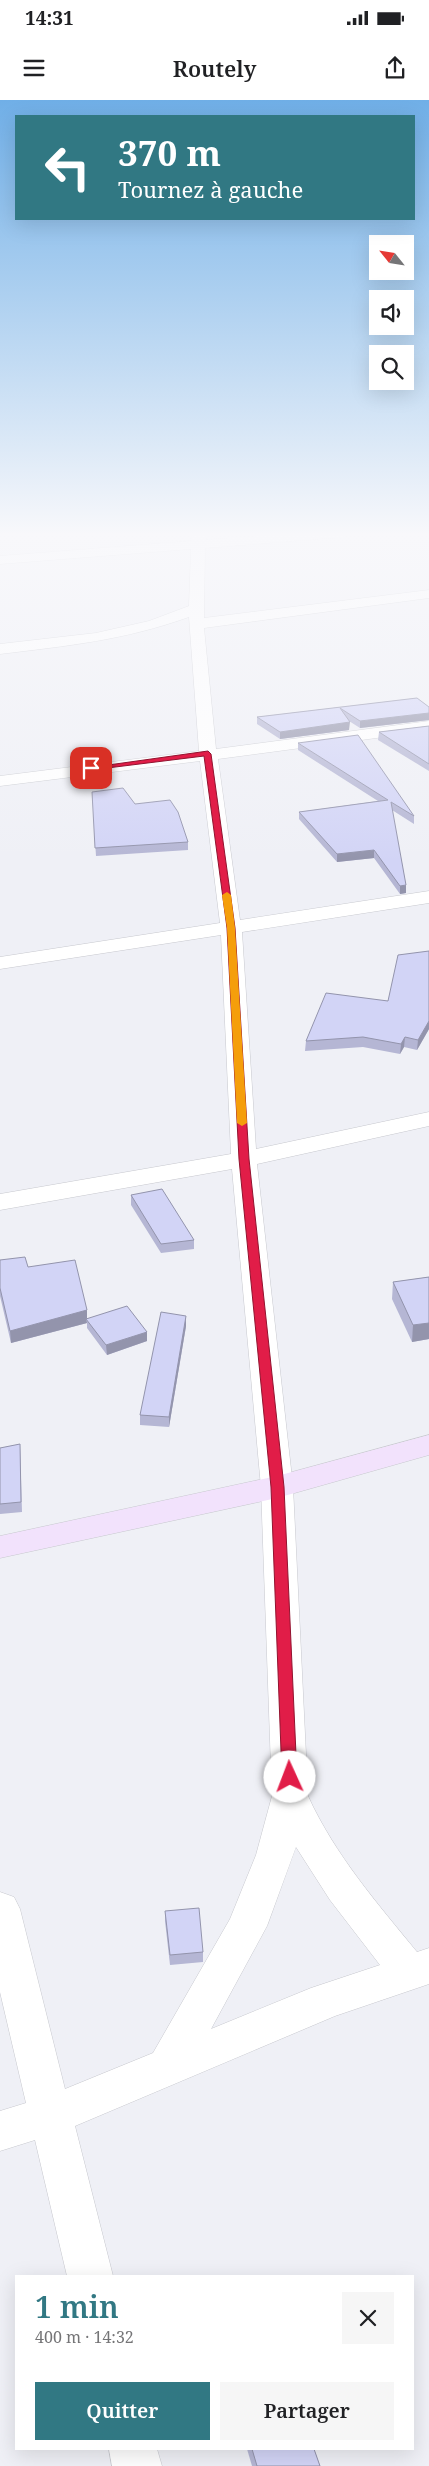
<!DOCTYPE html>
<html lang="fr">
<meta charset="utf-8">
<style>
:root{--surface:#fff;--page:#f6f6f6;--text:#202124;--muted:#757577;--accent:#317883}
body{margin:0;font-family:"Noto Serif",serif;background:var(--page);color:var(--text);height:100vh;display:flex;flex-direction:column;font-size:19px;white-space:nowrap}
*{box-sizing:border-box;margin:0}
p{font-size:16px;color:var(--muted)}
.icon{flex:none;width:28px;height:28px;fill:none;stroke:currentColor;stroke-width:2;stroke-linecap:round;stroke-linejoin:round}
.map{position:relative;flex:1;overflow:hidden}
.panel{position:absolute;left:15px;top:2175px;width:399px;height:175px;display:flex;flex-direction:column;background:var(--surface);border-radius:0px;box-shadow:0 5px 20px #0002}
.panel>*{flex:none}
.banner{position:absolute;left:15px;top:15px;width:400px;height:105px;border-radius:0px;box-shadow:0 5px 20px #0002;background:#317883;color:#fff;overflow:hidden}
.needle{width:32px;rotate:300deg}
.tools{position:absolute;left:369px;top:135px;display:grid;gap:10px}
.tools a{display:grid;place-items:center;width:45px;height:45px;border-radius:0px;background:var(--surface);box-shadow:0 5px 20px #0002;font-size:25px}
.pin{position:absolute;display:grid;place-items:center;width:42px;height:42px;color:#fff;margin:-21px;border-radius:10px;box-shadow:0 2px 8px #0006}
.me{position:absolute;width:55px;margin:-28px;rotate:358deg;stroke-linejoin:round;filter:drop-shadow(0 0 4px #0008)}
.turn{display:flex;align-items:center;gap:18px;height:105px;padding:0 20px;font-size:22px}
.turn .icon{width:65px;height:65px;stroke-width:2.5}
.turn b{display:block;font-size:35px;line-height:42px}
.round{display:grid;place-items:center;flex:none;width:52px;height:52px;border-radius:0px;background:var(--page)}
.overview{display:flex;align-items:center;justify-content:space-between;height:85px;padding:0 20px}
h1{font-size:30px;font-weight:600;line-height:38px;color:var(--accent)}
.cta{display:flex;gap:10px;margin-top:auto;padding:10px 20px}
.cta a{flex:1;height:58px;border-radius:0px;background:var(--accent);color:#fff;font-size:20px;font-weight:600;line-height:58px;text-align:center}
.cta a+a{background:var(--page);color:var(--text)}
.status{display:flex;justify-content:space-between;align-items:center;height:35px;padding:0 25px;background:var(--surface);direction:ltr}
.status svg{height:14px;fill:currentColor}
header{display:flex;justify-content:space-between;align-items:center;height:65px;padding:0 20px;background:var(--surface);font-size:22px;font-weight:600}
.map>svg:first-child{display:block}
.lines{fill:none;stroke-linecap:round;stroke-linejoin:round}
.street-casing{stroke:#c7c8ce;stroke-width:1}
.secondary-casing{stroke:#c7c8ce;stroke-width:1}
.street{fill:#fff;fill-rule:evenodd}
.secondary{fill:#f2e2fc;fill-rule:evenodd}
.wall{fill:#b5b6d4}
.shaded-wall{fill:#9394ac}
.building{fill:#d2d4f6;stroke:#9394ac}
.route{fill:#e11d48;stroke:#92132f}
.slow{fill:#f59e0b}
</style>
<div class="status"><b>14:31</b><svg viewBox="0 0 49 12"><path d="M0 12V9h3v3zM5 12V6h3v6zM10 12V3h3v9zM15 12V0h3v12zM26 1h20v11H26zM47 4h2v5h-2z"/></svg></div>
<header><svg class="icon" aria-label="menu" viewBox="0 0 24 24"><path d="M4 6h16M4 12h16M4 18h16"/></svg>Routely<svg class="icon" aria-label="share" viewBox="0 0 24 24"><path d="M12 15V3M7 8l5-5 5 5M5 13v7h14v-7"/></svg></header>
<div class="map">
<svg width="429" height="2366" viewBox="0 0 429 2366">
<rect width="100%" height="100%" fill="#eff0f6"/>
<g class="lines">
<g class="street-casing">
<g id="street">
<path d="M192 431H206V440L320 431H374L367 435 205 448 204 518 429 490V498L204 528 216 649 429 621V631L218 659 240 820 429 791V803L242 832 256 1049 429 1012V1026L257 1064 293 1387 308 1696C335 1755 377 1803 417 1852L429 1848V1884L335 1916 75 2026 113 2176H67L35 2040 0 2051V2011L26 2003 0 1892V1792L14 1797 20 1809 65 1989 153 1953 230 1819 256 1755 272 1696 261 1387 232 1069 0 1110V1094L231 1054 221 835 0 869V857L220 823 200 661 0 686V676L199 651 189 517C125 540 67 546 0 554V544L96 533 149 521 189 506 191 449 0 464V456L192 441ZM296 1747 330 1800 380 1865 311 1888 211 1929 267 1826Z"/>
<path d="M109 2349H157L162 2366H112Z"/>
</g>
</g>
<g class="secondary-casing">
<path id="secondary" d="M429 1335V1355L277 1398 0 1458V1436L277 1376Z"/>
</g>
<use href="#street" class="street"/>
<use href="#secondary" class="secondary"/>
</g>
<g class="wall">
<path d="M417 598 429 607V620L360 628 349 621V630L280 639 257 624V617Z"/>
<path d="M429 626V671L378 640 379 632Z"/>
<path d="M298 643 414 716V724L392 710 406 793 400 794 374 758 337 762 299 719V712L378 701 298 650Z"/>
<path d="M92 692 135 704 188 742V750L96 756Z"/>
<path d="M429 851V929L417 950 404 947 400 954 363 947 305 951 306 941 388 901Z"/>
<path d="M131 1095 194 1140V1149L161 1153 131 1105Z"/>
<path d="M0 1160 28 1167 87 1210V1218L147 1232V1241L107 1255 87 1228V1223L11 1243 0 1196Z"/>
<path d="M429 1177V1239L412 1242 392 1199 393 1182Z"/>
<path d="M186 1216V1226L169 1327 140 1325V1315Z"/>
<path d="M20 1344 22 1412 0 1414V1348Z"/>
<path d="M165 1811 203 1852V1862L170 1865 165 1821Z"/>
<path d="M247 2349H314L320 2366H252Z"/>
</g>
<g class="shaded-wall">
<path d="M429 613V620L360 628V621Z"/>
<path d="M350 622 349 630 280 639V632Z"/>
<path d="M374 750V758L337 762V754Z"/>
<path d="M406 785V793L400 794V786Z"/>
<path d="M429 921V929L417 950 418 940Z"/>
<path d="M405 937 404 947 400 954 401 944Z"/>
<path d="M87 1210V1220L86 1219 87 1223 11 1243 10 1231Z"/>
<path d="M186 1216V1226L169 1327V1317Z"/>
<path d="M429 1223V1239L412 1242 413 1225Z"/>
<path d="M147 1232V1241L107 1255 106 1245Z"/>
</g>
<g class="building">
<path d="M417 598 429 607V613L360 621 340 608 350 622 280 632 257 617Z"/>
<path d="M429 626V664L379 632Z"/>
<path d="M358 635 414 716 391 702 406 785 400 786 374 750 337 754 299 712 388 700 298 643Z"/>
<path d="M123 688 135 704 170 700 178 712 188 742 95 748 92 692Z"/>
<path d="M429 851V921L418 940 405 937 401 944 363 937 306 941 326 893 388 901 398 855Z"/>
<path d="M162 1089 194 1140 161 1144 131 1095Z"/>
<path d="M25 1157 28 1167 75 1160 87 1210 10 1231 0 1188V1160Z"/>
<path d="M429 1177V1223L413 1225 393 1182Z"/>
<path d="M127 1206 147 1232 106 1245 86 1219Z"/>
<path d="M161 1212 186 1216 169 1317 140 1315Z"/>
<path d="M20 1344 21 1402 0 1404V1348Z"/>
<path d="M199 1808 203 1852 170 1855 165 1811Z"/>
<path d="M252 2349H314L320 2366H257Z"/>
</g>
<linearGradient id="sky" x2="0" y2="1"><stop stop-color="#70afe7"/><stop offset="0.57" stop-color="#f8f8fb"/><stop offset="1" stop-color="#f8f8fb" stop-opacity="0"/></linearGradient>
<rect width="429" height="762" fill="url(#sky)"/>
<path class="route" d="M208 651 211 654 235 828 249 1059 284 1387 297 1677 295 1682 290 1683 284 1682 282 1677 271 1387 239 1059 227 828 204 656 91 670 87 668Z"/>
<path class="slow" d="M227 792 231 795 235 828 247 1023 242 1026 237 1023 227 828 222 795Z"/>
</svg>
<div class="tools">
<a><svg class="needle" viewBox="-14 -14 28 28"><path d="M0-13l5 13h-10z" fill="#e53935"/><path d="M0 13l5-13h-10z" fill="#757577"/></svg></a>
<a><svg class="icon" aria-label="sound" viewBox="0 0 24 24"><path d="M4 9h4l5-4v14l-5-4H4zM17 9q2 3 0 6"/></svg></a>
<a><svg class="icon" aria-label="search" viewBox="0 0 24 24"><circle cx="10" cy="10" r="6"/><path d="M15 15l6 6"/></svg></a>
</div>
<div class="pin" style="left:91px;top:668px;background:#d93025"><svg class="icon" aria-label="arrive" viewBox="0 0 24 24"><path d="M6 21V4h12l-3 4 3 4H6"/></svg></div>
<svg class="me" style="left:290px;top:1677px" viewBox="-20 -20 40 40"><circle r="19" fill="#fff"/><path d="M0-13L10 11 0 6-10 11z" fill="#e11d48"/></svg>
<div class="banner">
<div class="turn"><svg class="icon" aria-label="left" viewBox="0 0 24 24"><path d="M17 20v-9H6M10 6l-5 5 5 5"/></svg><div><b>370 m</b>Tournez à gauche</div></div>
</div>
<section class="panel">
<div class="overview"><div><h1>1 min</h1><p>400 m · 14:32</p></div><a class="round"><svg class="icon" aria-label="close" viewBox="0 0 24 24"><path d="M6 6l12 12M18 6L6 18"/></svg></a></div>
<div class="cta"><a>Quitter</a><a>Partager</a></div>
</section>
</div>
